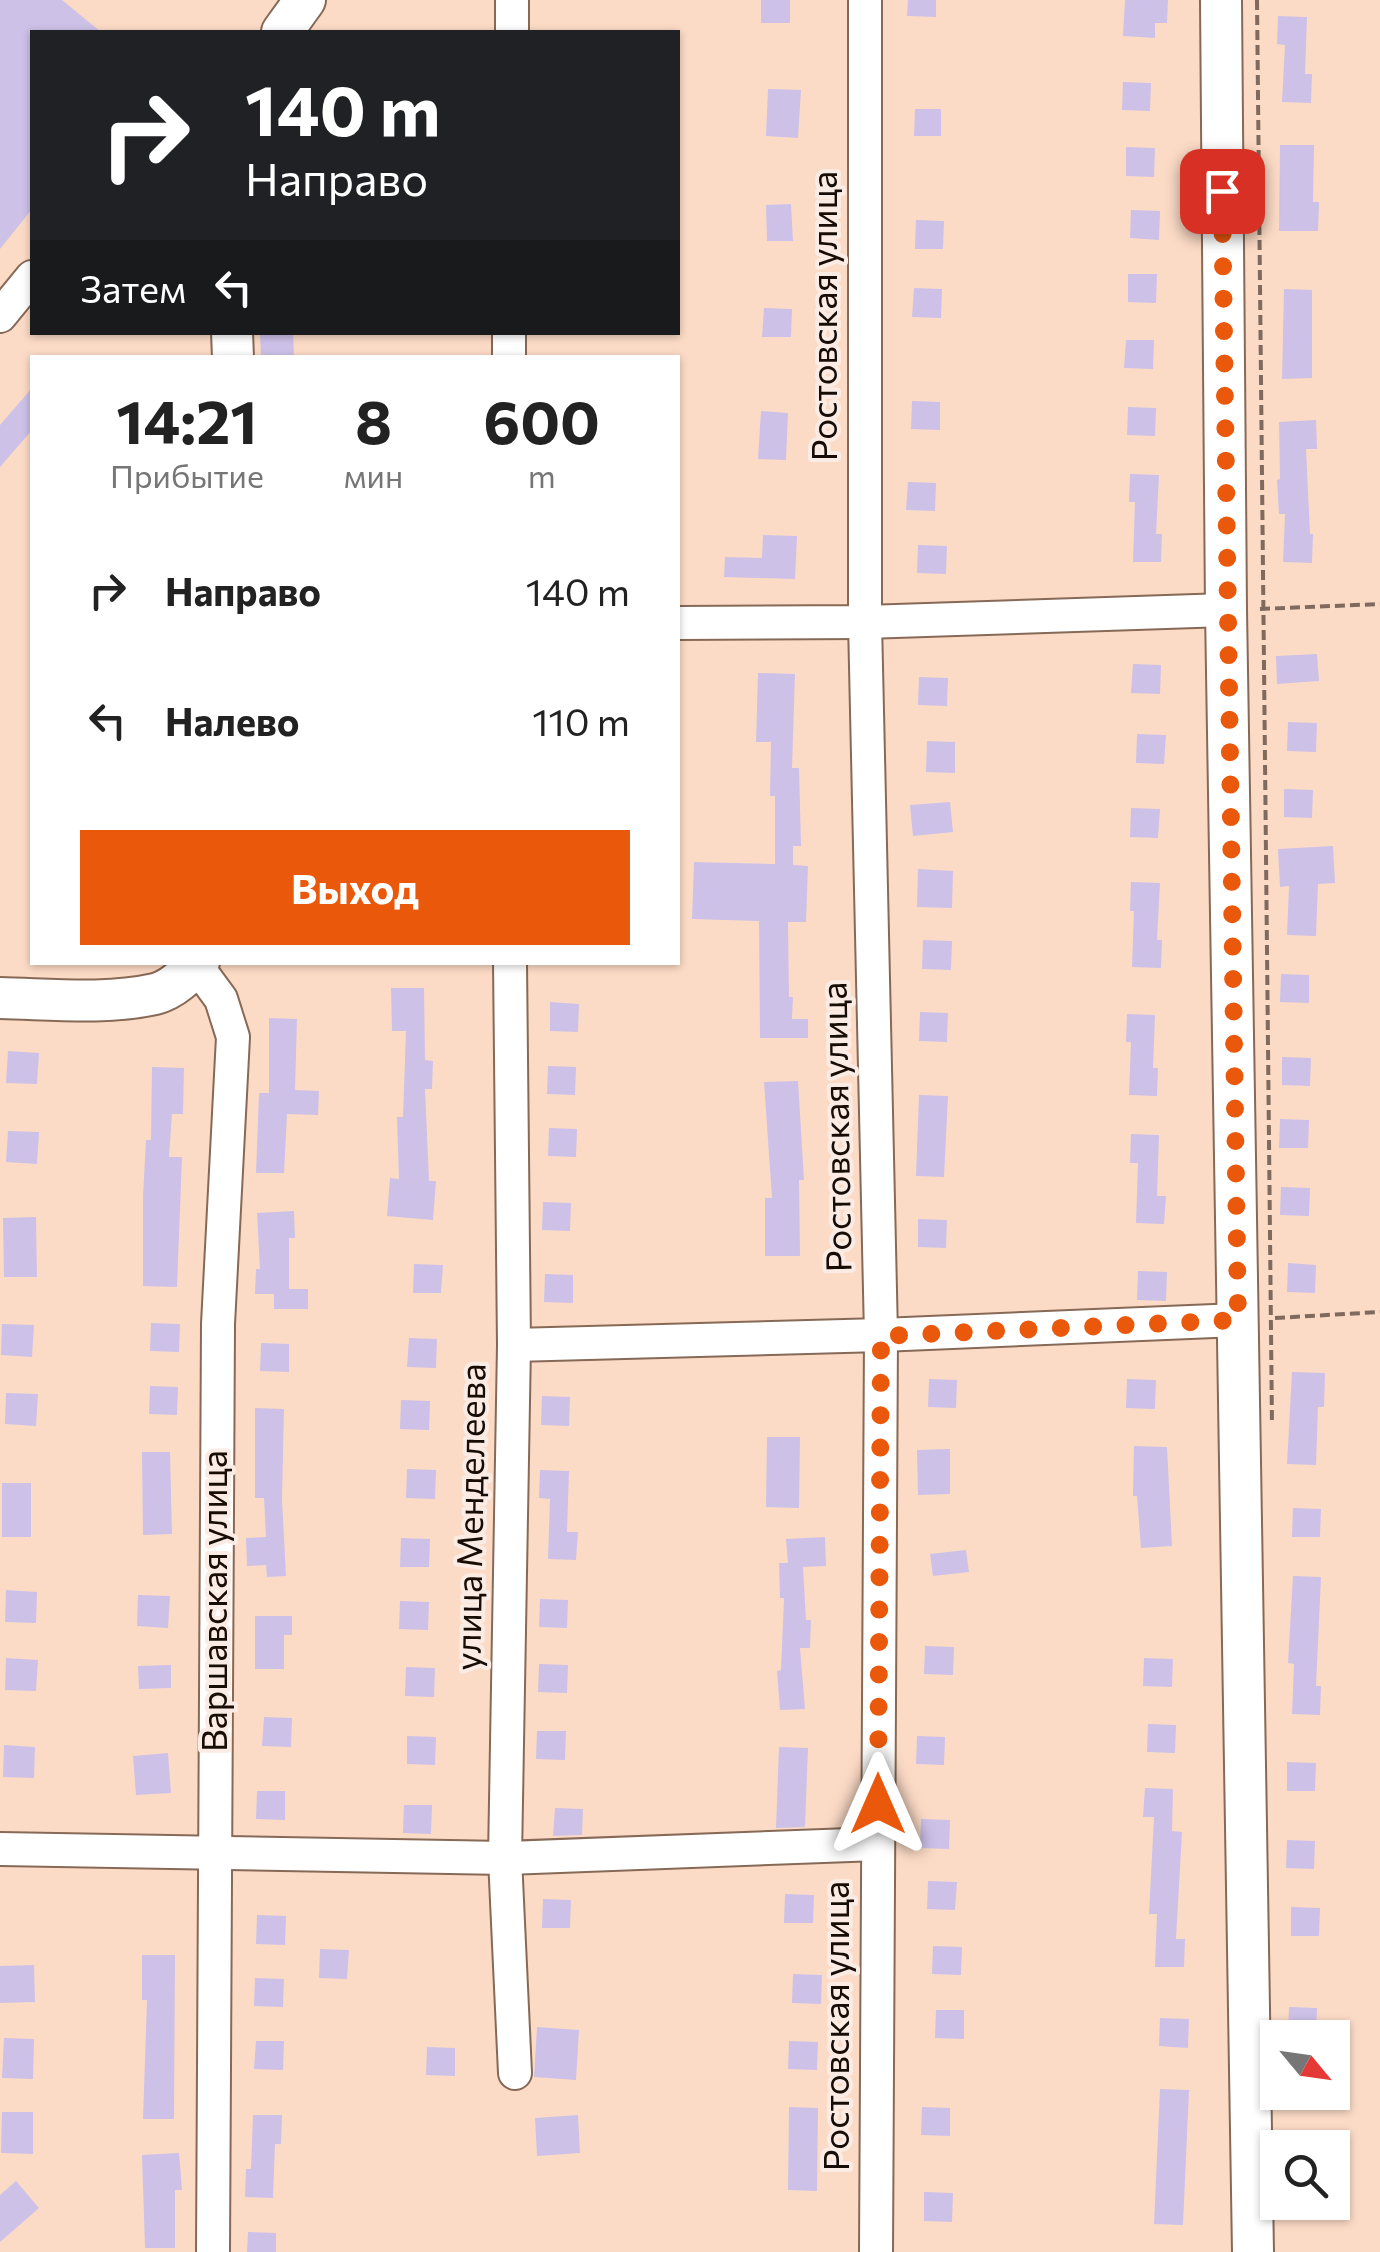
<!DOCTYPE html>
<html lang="ru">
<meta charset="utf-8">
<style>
:root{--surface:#fff;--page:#f2f2f2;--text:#222;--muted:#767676;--accent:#ea580c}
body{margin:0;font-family:Commissioner,sans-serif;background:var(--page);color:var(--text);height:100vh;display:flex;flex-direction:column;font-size:38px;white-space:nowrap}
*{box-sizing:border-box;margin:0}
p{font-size:32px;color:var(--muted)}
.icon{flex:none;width:55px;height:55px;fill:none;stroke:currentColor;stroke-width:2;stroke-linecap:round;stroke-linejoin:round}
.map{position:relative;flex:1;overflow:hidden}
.drawer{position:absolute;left:30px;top:355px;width:650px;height:610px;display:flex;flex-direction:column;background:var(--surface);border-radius:0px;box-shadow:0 2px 8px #0004}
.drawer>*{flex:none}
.hud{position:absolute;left:30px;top:30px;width:650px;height:305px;border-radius:0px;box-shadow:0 2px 8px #0004;background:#202124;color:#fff;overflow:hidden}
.needle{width:65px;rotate:119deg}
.controls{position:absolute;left:1260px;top:2020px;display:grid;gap:20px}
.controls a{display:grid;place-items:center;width:90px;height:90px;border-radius:0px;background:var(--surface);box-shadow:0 2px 8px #0004;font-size:50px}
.pin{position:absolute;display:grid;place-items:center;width:85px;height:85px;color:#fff;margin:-42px;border-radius:20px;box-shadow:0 5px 15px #0006}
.me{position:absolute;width:110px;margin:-55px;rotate:0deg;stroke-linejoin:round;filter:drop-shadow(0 0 8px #0008)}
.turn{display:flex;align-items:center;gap:35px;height:210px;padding:0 50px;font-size:45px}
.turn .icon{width:130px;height:130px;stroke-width:2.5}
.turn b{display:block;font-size:70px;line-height:85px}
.then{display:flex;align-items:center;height:95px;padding:0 50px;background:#0003;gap:20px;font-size:38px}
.eta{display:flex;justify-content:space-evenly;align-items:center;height:170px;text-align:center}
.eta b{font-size:60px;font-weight:700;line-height:70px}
.action{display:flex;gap:20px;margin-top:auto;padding:20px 50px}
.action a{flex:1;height:115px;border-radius:0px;background:var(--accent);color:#fff;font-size:40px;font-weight:700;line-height:115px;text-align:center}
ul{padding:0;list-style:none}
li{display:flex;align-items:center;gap:30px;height:130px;padding:0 50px}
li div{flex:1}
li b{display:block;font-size:38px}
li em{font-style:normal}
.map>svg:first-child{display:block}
.building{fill:#cdc1e8}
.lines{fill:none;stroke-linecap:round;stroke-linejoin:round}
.minor-casing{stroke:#866956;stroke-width:36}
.major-casing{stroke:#866956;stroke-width:44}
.path{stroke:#7f6a5d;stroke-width:4;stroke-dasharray:10 5;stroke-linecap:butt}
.minor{stroke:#fff;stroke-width:32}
.major{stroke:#fff;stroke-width:40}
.route{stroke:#ea580c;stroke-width:18;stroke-dasharray:0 32.4}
.labels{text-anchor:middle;stroke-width:8;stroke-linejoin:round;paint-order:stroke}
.street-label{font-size:35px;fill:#170c06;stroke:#faece4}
</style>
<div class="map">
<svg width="1380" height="2252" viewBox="0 0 1380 2252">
<rect width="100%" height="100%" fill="#fcdbc6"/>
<g class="building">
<path d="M0 0H62L101 32H32V209L0 249Z"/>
<rect x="761" y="0" width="29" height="23"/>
<path d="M908 0H936V17L907 16Z"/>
<path d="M1125 0H1168L1167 23H1155V38L1123 36Z"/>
<path d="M1278 16 1307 17 1305 74H1312L1311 103 1282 102 1285 45 1277 44Z"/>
<path d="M1123 82 1151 83 1150 111 1122 110Z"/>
<path d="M768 89 801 90 798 138 766 136Z"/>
<path d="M915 109H941V136H914Z"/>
<path d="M1280 145H1314L1313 202H1319L1318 231H1279Z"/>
<path d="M1126 147 1155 148 1154 177 1126 176Z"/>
<path d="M791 204 793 241H767L766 205Z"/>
<path d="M1131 210 1160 211 1159 240 1130 238Z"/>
<path d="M916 220 944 221 943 249H915Z"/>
<path d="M1128 274H1157L1156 303 1128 302Z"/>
<path d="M914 288 942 289 941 318 912 317Z"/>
<path d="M1284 289 1312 290V378L1282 379Z"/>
<path d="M764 308 792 309 791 337H762Z"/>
<path d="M260 332H293L294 358H261Z"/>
<path d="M1126 340H1154L1153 369 1124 368Z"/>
<path d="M32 388V430L0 467V425Z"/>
<path d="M912 401 940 402V430L911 429Z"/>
<path d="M1128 407 1156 408 1155 436 1127 435Z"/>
<path d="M761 411 788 413 786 460 758 459Z"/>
<path d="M1316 420 1317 449H1306L1310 534H1313L1312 563 1283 562 1285 514H1279L1277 480 1280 479 1279 422Z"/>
<path d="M1130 474 1159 475 1156 534H1162L1161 562H1133L1135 502H1129Z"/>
<path d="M908 482 936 483 935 511 906 510Z"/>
<path d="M763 535 797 536 795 579 724 577 725 557 762 558Z"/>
<path d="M918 545 947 546 946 574 917 573Z"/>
<path d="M1317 654 1319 681 1277 684 1276 656Z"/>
<path d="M1133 664 1161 665 1160 694 1131 693Z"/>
<path d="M758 673 795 674 792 768H799L801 846H793V865L808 866 806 922H788L789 997H793L792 1019H808V1038H760L759 921 692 919 694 862 775 864V796H770L771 742H756Z"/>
<path d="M919 677 948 678 947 706 918 705Z"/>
<path d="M1288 722 1317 723 1316 752 1287 751Z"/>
<path d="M1137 734 1166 735 1164 764 1136 763Z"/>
<path d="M927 741 955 742V773L926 772Z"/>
<path d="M1284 789 1313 790 1312 818 1284 817Z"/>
<path d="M950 802 953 832 913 836 910 805Z"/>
<path d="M1131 808 1160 809 1158 838 1130 837Z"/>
<path d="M1333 846 1335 883 1318 884 1316 936 1287 935 1289 886 1280 887 1278 849Z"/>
<path d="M918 869 953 871 952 908 917 907Z"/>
<path d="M1131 882 1160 883 1157 940H1162L1161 968 1132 967 1134 911H1130Z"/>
<path d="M923 940 952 941 951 970 922 969Z"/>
<path d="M1281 974 1309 975V1003L1280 1002Z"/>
<path d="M391 988H424L425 1060 433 1061 432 1089H425L429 1181H436L433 1220 387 1216 390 1178 399 1179 397 1117H403L406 1031H392Z"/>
<path d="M550 1002 579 1004 578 1032 550 1031Z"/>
<path d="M920 1012 948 1013 947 1042 919 1041Z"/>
<path d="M1127 1014 1155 1015 1153 1068H1158L1157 1096 1129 1095 1131 1042H1126Z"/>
<path d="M269 1018 297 1019 295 1090 319 1091 318 1115 287 1114 284 1173H256L259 1093H269Z"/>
<path d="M8 1051 39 1053 37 1084 6 1083Z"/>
<path d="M1282 1057 1311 1058 1310 1086 1282 1085Z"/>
<path d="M548 1066 576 1067 575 1095 547 1094Z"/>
<path d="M152 1067 184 1068 183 1114H172L169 1157H182L177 1287 143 1286V1196L146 1140H151Z"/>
<path d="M798 1081 804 1180H799L800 1256H765V1198H772L764 1082Z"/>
<path d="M919 1095 948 1096 944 1177 916 1176Z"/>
<path d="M1280 1119 1309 1120 1308 1148H1279Z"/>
<path d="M549 1128 577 1129 576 1157 548 1156Z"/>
<path d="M8 1131 39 1132 37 1164 6 1162Z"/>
<path d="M1131 1134 1159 1135 1157 1196H1166L1164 1224 1136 1223 1138 1163H1130Z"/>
<path d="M1281 1187 1310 1188 1309 1216 1280 1215Z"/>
<path d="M543 1202 571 1203 570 1231 542 1230Z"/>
<path d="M294 1211 295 1238H289V1289H308V1309H274V1294H255L256 1269H260L257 1213Z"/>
<path d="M36 1217 37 1277H4L3 1218Z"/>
<path d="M918 1219 947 1220 946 1248 918 1247Z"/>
<path d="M1288 1263 1316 1265 1315 1293 1287 1292Z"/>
<path d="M414 1264 443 1265 441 1293H413Z"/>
<path d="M1138 1271 1167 1272 1166 1301 1137 1300Z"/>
<path d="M545 1274 573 1275V1303L544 1302Z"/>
<path d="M151 1323 180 1324 179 1352 150 1351Z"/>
<path d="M2 1324 34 1325 32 1357 1 1355Z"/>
<path d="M409 1338 437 1339 436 1368 407 1367Z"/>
<path d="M261 1343 289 1344V1372L260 1371Z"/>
<path d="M1292 1372 1325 1373 1324 1407H1318L1316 1465 1287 1464Z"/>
<path d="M929 1379 957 1380 956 1408 928 1407Z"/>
<path d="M1127 1379 1156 1380 1155 1409 1126 1408Z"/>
<path d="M150 1386 178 1387 177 1415 149 1414Z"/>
<path d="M6 1393 38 1394 36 1426 5 1424Z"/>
<path d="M542 1396 570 1397 569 1426 541 1425Z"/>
<path d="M401 1400 430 1401 429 1430 400 1429Z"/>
<path d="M255 1408 284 1409 282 1499 286 1576 267 1577 266 1565 247 1566 246 1538 266 1537 264 1498H255Z"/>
<path d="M767 1437H800L799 1508 766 1507Z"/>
<path d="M1134 1446 1167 1447 1172 1546 1141 1548 1137 1496H1133Z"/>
<path d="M950 1449V1494L918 1495 917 1450Z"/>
<path d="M142 1452H170L172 1534 143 1535Z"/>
<path d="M407 1469 436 1470 435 1499 406 1498Z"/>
<path d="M540 1470 569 1471 567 1532H578L576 1560 548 1559 550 1499 539 1498Z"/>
<rect x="2" y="1483" width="29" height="54"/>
<path d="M1293 1508 1321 1509 1320 1537H1292Z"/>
<path d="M825 1537 826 1566 803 1567 806 1620H811L810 1648H800L805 1709 780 1710 777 1671 781 1670 784 1598H780L779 1563H788L786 1539Z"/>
<path d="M401 1538 430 1539 429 1567H400Z"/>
<path d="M966 1550 969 1572 933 1576 930 1554Z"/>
<path d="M1293 1576 1321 1577 1316 1686H1321L1320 1715 1292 1714 1294 1664 1288 1663Z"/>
<path d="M6 1590 37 1592 36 1623 5 1622Z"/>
<path d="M138 1595 170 1596 168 1628 137 1626Z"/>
<path d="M540 1599 568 1600 567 1628 539 1627Z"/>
<path d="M400 1601 429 1602 428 1630 399 1629Z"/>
<path d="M255 1616H292V1635H284V1669H255Z"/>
<path d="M925 1646 954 1647 953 1675 924 1674Z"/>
<path d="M6 1658 38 1660 36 1691 5 1690Z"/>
<path d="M1144 1658 1173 1659 1172 1687 1143 1686Z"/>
<path d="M539 1664 568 1665 567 1693 538 1692Z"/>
<path d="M171 1665V1688L139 1689 138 1666Z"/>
<path d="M406 1667 435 1668 434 1697 405 1696Z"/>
<path d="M264 1717 292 1718 291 1747 262 1746Z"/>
<path d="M1148 1724 1176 1725 1175 1753 1147 1752Z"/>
<path d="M537 1731H566L565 1760 536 1759Z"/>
<path d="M407 1736 436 1737 435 1765 407 1764Z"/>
<path d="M917 1736 945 1737 944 1765 916 1764Z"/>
<path d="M4 1745 35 1747 34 1778 3 1777Z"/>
<path d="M779 1747 808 1748 805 1827 776 1828Z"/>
<path d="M168 1753 171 1793 136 1795 133 1756Z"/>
<path d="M1287 1762 1316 1763 1315 1791H1287Z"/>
<path d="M1145 1788 1173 1789 1172 1831 1182 1832 1176 1939H1185L1184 1967H1155L1157 1914H1149L1154 1817H1143Z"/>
<path d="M257 1791H285V1820L256 1819Z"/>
<path d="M404 1805H432L431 1834 403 1833Z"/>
<path d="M555 1808 583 1809 582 1835 553 1836Z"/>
<path d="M921 1819 950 1820 949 1849 920 1848Z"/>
<path d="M1287 1840 1315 1841 1314 1869 1286 1868Z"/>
<path d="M928 1881 957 1882 955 1910 927 1909Z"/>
<path d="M785 1894 814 1895 813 1923H784Z"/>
<path d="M543 1899 571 1900 570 1928H542Z"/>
<path d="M1291 1907 1320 1908 1319 1936H1291Z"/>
<path d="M257 1915 286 1916 285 1945 256 1944Z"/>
<path d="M933 1946 962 1947 961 1975 932 1974Z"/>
<path d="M320 1949 349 1950 347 1979 319 1978Z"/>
<path d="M142 1955H175L174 2119H143L147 2000H142Z"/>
<path d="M34 1965 35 2002 0 2003V1966Z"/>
<path d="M793 1974 822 1975 821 2004 792 2003Z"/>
<path d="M255 1978 284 1979 283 2007 254 2006Z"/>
<path d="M1289 2007 1317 2008 1316 2036 1288 2035Z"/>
<path d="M936 2010H964V2039L935 2038Z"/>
<path d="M1160 2018 1189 2019 1188 2048 1159 2046Z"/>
<path d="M537 2027 579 2030 576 2080 534 2077Z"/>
<path d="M4 2038 34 2039 33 2079 2 2078Z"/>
<path d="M256 2041H284L283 2070 254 2069Z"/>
<path d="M789 2041 818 2042 817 2070 788 2069Z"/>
<path d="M427 2047 455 2048V2076L426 2075Z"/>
<path d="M1160 2089 1189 2090 1183 2225 1154 2224Z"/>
<path d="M789 2107 818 2108 817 2191 788 2190Z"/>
<path d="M922 2107 950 2108V2136L921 2135Z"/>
<path d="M2 2112H33V2154L1 2153Z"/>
<path d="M253 2115H282L281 2144H275L273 2198 245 2197 246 2169H251Z"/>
<path d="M578 2115 580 2153 537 2156 535 2118Z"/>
<path d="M179 2153 182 2190H175V2248H145L142 2155Z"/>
<path d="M16 2181 39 2208 0 2242V2195Z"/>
<path d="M924 2192 953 2193 952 2222 924 2221Z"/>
<path d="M248 2232 276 2233V2252H247Z"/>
</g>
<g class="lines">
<g class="minor-casing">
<g id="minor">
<path d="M865 0V622L881 1335 876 2252"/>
<path d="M512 32V0"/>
<path d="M0 316 32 277"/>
<path d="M509 358V332"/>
<path d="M678 623 865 622 1226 610"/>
<path d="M510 962 514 1345 505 1858 515 2073"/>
<path d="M196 965 221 999 233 1037 218 1324 213 2252"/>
<path d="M514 1345 881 1335 1238 1320"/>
<path d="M0 1849 505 1858 878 1844"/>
</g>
</g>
<g class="major-casing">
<g id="major">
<path d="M1221 0 1226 610 1253 2252"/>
<path d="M282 32 305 0"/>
<path d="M232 332 233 358"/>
<path d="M0 998C50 999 106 1005 155 994 172 990 187 975 199 962"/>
</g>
</g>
<g class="path">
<path d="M1257 0 1272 1425"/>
<path d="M1260 609 1380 604"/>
<path d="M1275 1318 1380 1312"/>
</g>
<use href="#minor" class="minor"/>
<use href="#major" class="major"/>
</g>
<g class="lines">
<path class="route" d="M878 1804 881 1336 1238 1320 1222 191"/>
</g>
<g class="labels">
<g class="street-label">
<text transform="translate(825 316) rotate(-90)" y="12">Ростовская улица</text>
<text transform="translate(837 1127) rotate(-91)" y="12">Ростовская улица</text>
<text transform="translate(471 1517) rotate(-89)" y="12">улица Менделеева</text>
<text transform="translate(215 1601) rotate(-90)" y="12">Варшавская улица</text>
<text transform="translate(837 2026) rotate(-90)" y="12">Ростовская улица</text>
</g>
</g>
</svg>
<div class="controls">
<a><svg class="needle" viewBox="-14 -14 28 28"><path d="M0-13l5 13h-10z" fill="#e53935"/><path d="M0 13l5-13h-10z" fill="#767676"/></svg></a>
<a><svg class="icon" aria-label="search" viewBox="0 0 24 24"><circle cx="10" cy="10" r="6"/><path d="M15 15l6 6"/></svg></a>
</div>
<div class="pin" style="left:1222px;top:191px;background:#d93025"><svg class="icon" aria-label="arrive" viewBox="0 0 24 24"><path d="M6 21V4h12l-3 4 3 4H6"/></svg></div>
<svg class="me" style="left:878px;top:1804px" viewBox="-20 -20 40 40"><path d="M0-17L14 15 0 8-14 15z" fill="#ea580c" stroke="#fff" stroke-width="4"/></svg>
<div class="hud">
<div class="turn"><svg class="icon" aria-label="right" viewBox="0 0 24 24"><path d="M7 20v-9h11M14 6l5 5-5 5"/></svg><div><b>140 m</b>Направо</div></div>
<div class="then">Затем<svg class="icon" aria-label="left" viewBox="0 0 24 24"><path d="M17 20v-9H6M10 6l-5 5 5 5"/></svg></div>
</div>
<section class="drawer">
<div class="eta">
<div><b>14:21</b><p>Прибытие</p></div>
<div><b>8</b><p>мин</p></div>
<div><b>600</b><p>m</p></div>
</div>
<ul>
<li><svg class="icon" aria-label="right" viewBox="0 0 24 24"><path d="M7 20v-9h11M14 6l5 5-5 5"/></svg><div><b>Направо</b></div><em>140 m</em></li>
<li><svg class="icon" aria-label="left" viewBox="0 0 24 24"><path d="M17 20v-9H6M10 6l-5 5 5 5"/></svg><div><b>Налево</b></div><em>110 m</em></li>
</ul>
<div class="action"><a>Выход</a></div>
</section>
</div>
